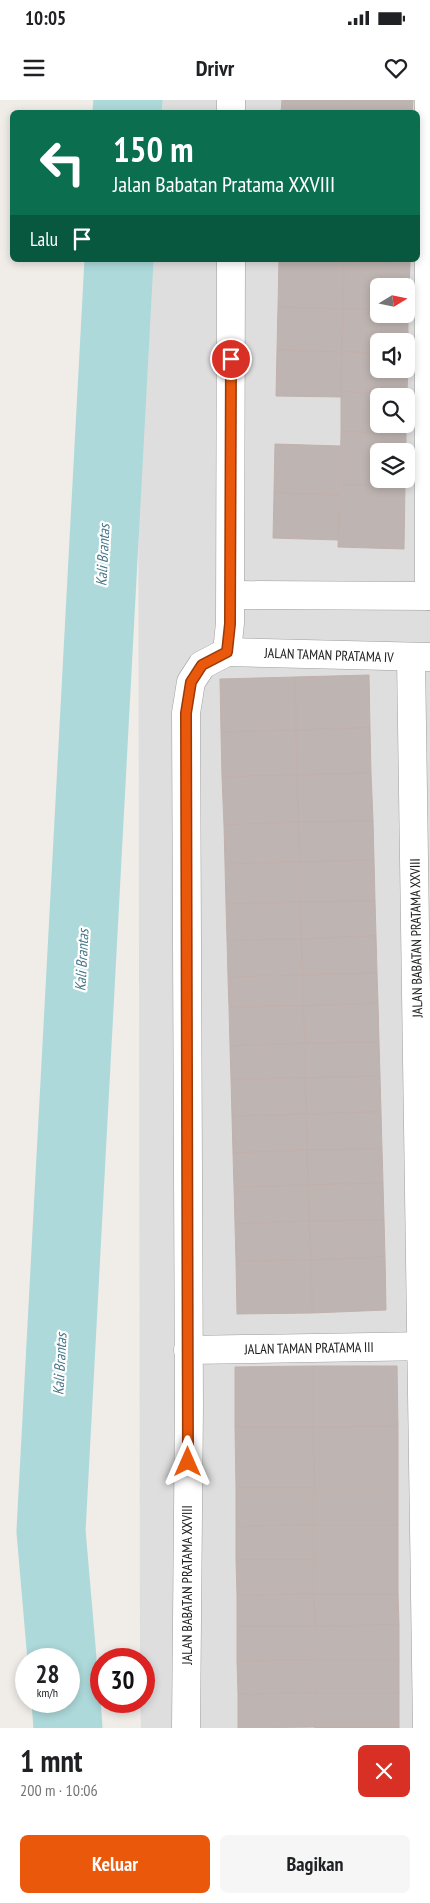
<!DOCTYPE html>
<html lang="id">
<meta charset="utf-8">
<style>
:root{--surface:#fff;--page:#f6f6f6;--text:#202124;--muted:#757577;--accent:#ea580c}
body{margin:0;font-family:"PT Sans Narrow",sans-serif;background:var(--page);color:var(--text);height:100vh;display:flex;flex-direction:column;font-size:19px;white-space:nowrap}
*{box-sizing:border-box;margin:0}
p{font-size:16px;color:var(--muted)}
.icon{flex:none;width:28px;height:28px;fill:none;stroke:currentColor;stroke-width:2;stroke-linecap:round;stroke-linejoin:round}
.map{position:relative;height:1628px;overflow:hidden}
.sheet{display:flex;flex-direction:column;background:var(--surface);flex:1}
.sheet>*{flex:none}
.hud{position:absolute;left:10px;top:10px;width:410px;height:152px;border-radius:8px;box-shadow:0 2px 8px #0003;background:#0b6e4f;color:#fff;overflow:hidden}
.needle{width:32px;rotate:80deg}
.tools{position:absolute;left:370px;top:178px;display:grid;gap:10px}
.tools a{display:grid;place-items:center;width:45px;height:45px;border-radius:8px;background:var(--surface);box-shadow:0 2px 8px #0003;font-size:25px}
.speed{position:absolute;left:15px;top:1548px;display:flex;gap:10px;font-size:25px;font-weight:700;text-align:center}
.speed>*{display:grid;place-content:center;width:65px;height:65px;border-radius:50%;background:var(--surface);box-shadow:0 2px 8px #0003;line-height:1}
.speed small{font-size:12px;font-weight:400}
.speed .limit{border:8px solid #d22;background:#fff;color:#111}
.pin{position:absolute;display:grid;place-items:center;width:42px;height:42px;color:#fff;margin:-21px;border:2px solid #fff;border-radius:50%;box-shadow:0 1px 5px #0007}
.me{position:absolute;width:55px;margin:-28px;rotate:0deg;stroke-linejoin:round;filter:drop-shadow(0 0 4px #0008)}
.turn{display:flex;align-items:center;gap:18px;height:105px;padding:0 20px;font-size:22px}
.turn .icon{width:65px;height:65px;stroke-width:2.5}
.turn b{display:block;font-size:35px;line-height:42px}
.then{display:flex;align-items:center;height:48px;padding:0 20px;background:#0003;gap:10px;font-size:19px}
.round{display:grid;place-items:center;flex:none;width:52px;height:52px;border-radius:8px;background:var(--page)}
.overview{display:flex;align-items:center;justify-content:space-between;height:85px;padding:0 20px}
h1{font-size:30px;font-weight:700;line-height:38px}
.cta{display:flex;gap:10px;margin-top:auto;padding:10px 20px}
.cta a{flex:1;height:58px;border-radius:8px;background:var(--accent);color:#fff;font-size:20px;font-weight:700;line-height:58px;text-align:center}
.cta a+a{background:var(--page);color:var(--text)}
.status{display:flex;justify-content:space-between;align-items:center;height:35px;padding:0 25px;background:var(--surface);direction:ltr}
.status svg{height:14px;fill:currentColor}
header{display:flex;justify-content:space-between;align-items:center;height:65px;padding:0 20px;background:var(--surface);font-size:22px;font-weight:700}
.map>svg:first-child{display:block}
.residential{fill:#dfdede;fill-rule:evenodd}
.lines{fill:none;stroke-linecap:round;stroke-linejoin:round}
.river{stroke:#add9da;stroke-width:69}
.building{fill:#beb4b1;stroke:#c1b1ac;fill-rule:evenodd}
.minor-casing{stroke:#9e9e9e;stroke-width:29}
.minor{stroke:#fff;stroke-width:28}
.route-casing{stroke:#983908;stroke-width:12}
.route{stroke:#ea580c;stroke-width:9}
.labels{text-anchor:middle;stroke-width:4.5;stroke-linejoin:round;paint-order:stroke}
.street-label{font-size:14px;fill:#212121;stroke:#fff}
.water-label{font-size:15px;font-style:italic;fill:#47778b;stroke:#fff}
</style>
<div class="status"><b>10:05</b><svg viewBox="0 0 49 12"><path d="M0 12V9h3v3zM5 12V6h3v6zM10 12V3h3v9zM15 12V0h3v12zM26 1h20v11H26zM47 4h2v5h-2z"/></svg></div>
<header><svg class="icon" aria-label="menu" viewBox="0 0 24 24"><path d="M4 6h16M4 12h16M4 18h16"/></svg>Drivr<svg class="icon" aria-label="heart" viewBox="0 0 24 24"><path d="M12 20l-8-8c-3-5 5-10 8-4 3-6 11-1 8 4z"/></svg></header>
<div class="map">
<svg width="430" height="1628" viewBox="0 0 430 1628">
<rect width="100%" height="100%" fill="#f0ece8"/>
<path class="residential" d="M138 0H430V1628H141L140 1601H144V1559H140L138 160H418V12H138ZM379 186H406V214H379ZM379 241H406V269H379ZM379 296H406V324H379ZM379 351H406V379H379Z"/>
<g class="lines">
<g class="river">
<path d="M127 12 128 0"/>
<path d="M62 1559 51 1431 119 160"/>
<path d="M66 1601 68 1628"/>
</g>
</g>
<g class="building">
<path d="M282 0H347V12H281Z"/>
<path d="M347 0H413L412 12H347Z"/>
<path d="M279 160H344V162Z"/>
<path d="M279 160 344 162 343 209 278 207Z"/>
<path d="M344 160H410V164L344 162Z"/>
<path d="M344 162 410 164 408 210H406V186H379V209H343Z"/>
<path d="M278 207 343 209 342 252 277 250Z"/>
<path d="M343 209H379V214H406V210H408V254H406V241H379V253L342 252Z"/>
<path d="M277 250 342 252V297L276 296Z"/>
<path d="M342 252 379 253V269H406V254H408L407 294 341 292Z"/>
<path d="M341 292 407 294 406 333 341 332ZM379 296H406V324H379Z"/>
<path d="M341 332 406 333V351H379V379H406L405 386 340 385Z"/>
<path d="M275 344 340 346 339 395 274 393Z"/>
<path d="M340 385 405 386 404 449 338 447Z"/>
<path d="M274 393 339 395 338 440 273 438Z"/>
<path d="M369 575 370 628 296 630 295 577Z"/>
<path d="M295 577 296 630 221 632 220 579Z"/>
<path d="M370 628 371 673 297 675 296 630Z"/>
<path d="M296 630 297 675 222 677 221 632Z"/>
<path d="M371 673 373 721 298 722 297 675Z"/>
<path d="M297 675 298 722 224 725 222 677Z"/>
<path d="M373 721 374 760 300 762 298 722Z"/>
<path d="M298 722 300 762 225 764 224 725Z"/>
<path d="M374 760 375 801 300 802V762Z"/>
<path d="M300 762V802L226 804 225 764Z"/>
<path d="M375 801 376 836 301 839 300 802Z"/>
<path d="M300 802 301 839 227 840 226 804Z"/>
<path d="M376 836 377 873 303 875 301 839Z"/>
<path d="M301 839 303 875 228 877 227 840Z"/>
<path d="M377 873 378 903 303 906V875Z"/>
<path d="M303 875V906L229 907 228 877Z"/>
<path d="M378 903 379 942 305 943 303 906Z"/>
<path d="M303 906 305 943 230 946 229 907Z"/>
<path d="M379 942 380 976 305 978V943Z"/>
<path d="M305 943V978L231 979 230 946Z"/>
<path d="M380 976 381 1012 306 1014 305 978Z"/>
<path d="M305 978 306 1014 232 1016 231 979Z"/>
<path d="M381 1012 382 1049 307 1050 306 1014Z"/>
<path d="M306 1014 307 1050 233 1053 232 1016Z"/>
<path d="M382 1049 383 1083 308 1085 307 1050Z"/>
<path d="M307 1050 308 1085 234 1087 233 1053Z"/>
<path d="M383 1083 384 1120 309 1121 308 1085Z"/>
<path d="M308 1085 309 1121 235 1124 234 1087Z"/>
<path d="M384 1120 385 1157 311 1160 309 1121Z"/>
<path d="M309 1121 311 1160 236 1161 235 1124Z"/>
<path d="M385 1157 386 1210 312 1213 311 1160Z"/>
<path d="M311 1160 312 1213 237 1214 236 1161Z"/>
<path d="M313 1266H397L398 1326 313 1327Z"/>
<path d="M313 1266V1327H235V1267Z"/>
<path d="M398 1326V1388H314L313 1327Z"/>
<path d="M235 1327H313L314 1388H236Z"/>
<path d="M236 1388H314V1425L236 1426Z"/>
<rect x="314" y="1388" width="84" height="37"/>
<path d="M314 1425V1460H236V1426Z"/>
<rect x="314" y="1425" width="84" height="35"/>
<path d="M236 1460H314V1494L237 1495Z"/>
<rect x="314" y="1460" width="84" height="34"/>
<path d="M314 1494 315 1526H237V1495Z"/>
<path d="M314 1494H398L399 1525 315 1526Z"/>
<path d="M399 1525V1560H315V1526Z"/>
<path d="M237 1526H315V1560L237 1561Z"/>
<rect x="315" y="1560" width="84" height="33"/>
<path d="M315 1560V1593L238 1594 237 1561Z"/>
<path d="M315 1593V1627L238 1628V1594Z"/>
<rect x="315" y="1593" width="84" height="34"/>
<rect x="315" y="1627" width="84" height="1"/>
</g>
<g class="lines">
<g class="minor-casing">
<g id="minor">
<path d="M231 12V0"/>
<path d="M231 495 430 496"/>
<path d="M429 496V0"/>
<path d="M227 552 230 523 231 160"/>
<path d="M227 552 429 557"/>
<path d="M411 558 427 1628"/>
<path d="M188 1250 430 1246"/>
<path d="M186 1628 189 1305 186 613 191 582 202 565 227 552"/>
</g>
</g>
<use href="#minor" class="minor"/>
</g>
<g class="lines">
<g class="route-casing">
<path id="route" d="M188 1362 186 613 191 582 202 565 227 552 230 524 231 259"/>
</g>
<use href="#route" class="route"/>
</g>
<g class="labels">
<g class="street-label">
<text transform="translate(329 555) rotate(2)" y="5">JALAN TAMAN PRATAMA IV</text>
<text transform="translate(416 838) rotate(-91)" y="5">JALAN BABATAN PRATAMA XXVIII</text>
<text transform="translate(309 1248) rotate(-1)" y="5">JALAN TAMAN PRATAMA III</text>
<text transform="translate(187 1485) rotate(-90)" y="5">JALAN BABATAN PRATAMA XXVIII</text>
</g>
<g class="water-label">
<text transform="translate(103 455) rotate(-87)" y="5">Kali Brantas</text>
<text transform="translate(82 860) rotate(-87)" y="5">Kali Brantas</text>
<text transform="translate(60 1264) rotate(-87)" y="5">Kali Brantas</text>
</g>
</g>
</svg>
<div class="tools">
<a><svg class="needle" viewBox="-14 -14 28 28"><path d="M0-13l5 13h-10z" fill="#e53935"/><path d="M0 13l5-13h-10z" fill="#757577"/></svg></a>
<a><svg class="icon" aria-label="sound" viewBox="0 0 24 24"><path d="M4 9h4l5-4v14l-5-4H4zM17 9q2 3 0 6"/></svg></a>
<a><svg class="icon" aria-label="search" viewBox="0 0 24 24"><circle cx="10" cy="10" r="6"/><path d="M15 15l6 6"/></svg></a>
<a><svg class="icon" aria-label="layers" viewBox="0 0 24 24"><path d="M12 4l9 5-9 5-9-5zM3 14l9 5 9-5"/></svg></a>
</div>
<div class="speed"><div>28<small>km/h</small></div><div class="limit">30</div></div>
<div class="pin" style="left:231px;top:259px;background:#d93025"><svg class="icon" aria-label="arrive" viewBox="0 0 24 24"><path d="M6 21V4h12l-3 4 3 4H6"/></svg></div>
<svg class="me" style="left:188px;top:1362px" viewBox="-20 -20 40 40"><path d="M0-17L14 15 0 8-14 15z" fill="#ea580c" stroke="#fff" stroke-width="4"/></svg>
<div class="hud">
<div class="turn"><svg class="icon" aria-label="left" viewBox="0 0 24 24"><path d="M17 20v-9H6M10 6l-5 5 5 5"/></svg><div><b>150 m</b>Jalan Babatan Pratama XXVIII</div></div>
<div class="then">Lalu<svg class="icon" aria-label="arrive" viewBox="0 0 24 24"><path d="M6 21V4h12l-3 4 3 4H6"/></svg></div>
</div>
</div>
<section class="sheet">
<div class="overview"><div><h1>1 mnt</h1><p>200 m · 10:06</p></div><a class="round" style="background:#d93025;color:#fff"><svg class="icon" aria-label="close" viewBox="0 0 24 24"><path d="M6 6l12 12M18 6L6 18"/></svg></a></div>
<div class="cta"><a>Keluar</a><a>Bagikan</a></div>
</section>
